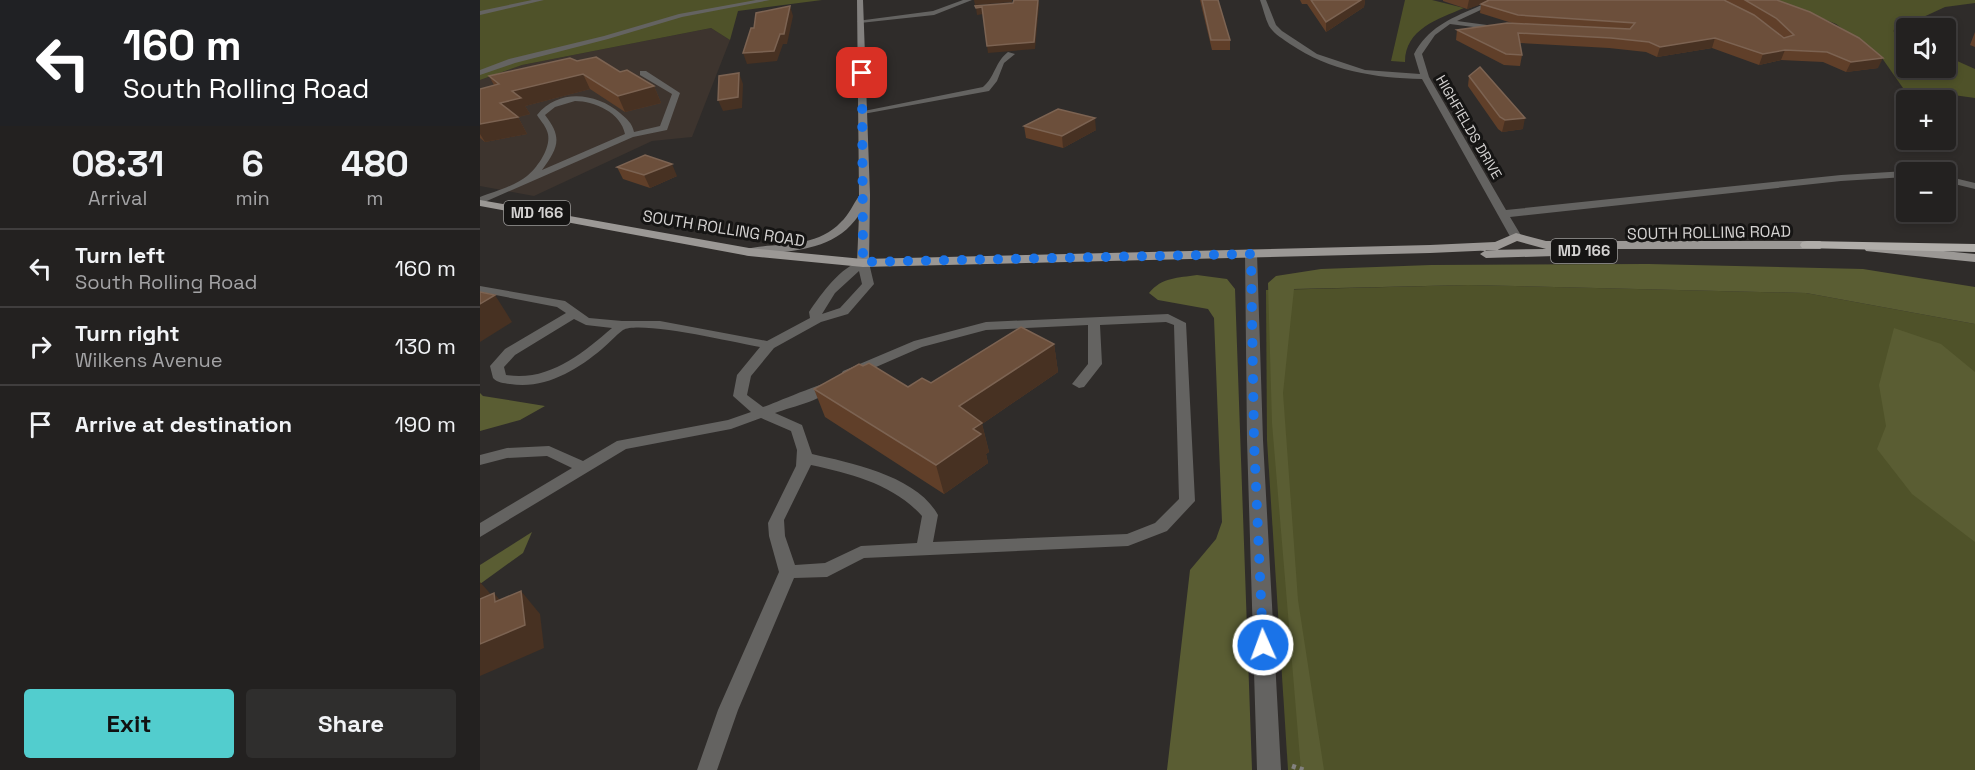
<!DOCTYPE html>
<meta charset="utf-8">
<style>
:root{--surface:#232120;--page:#2f2e2d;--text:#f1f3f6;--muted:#a3a3a5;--line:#403e3e;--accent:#52cdce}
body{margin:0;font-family:"Space Grotesk",sans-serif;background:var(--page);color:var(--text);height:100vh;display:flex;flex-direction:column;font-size:22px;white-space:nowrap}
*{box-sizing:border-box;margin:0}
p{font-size:20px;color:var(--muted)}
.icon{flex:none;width:33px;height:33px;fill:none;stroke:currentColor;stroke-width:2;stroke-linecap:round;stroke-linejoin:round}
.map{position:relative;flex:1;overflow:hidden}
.drawer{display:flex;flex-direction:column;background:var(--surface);width:480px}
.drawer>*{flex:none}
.guide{background:#202124;color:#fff;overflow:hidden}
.controls{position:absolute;left:1416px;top:18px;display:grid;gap:12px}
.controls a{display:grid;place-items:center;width:60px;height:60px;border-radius:6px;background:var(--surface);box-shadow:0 3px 9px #0003,0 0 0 2px var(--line);font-size:30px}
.pin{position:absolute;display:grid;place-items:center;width:51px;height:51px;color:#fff;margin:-26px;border-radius:12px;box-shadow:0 3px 9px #0006}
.me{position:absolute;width:66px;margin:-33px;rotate:358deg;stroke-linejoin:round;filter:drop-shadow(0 0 4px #0008)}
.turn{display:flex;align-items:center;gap:21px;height:126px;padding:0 24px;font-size:27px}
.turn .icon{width:78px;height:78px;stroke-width:2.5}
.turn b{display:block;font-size:42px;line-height:51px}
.eta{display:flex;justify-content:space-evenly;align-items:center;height:102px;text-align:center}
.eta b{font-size:36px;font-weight:700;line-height:42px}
.primary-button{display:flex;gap:12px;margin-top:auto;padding:12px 24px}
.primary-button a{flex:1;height:69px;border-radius:6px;background:var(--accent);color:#111;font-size:24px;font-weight:700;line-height:69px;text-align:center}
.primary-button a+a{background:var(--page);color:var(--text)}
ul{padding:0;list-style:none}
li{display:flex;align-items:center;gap:18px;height:78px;padding:0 24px;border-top:2px solid var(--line)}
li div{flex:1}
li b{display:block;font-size:22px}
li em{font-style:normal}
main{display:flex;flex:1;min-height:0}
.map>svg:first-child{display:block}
.built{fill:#3d342e}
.green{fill:#4f5229}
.forest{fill:#5a5d33}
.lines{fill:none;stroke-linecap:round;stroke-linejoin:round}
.path{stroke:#83817f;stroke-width:5;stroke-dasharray:4 4;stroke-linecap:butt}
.service{fill:#646361;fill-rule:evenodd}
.minor{fill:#646361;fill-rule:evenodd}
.secondary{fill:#83817f;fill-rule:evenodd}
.primary{fill:#9b9895;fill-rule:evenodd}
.motorway{fill:#b0ada9;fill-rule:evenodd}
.wall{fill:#603f29;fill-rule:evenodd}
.shaded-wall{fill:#473122}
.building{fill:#6c4f3b;stroke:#7c6352;stroke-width:1.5}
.route{stroke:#1a73e8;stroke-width:10;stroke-dasharray:0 18}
.labels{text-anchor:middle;stroke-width:6;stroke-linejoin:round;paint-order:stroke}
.far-street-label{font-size:14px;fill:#d4d2d1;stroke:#161514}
.shield{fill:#161514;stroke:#9b9998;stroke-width:1.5}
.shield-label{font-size:15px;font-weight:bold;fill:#d4d2d1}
.street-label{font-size:16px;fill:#d4d2d1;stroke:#161514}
</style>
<main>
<section class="drawer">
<div class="guide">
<div class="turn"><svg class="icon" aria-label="left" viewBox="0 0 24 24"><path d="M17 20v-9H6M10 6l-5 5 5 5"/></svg><div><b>160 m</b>South Rolling Road</div></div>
</div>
<div class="eta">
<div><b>08:31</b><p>Arrival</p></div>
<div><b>6</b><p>min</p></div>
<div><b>480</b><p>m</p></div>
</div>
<ul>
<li><svg class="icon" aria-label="left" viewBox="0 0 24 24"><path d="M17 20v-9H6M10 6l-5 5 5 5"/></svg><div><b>Turn left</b><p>South Rolling Road</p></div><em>160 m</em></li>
<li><svg class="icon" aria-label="right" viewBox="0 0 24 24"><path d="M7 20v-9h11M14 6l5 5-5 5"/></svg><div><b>Turn right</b><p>Wilkens Avenue</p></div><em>130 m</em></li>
<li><svg class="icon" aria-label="arrive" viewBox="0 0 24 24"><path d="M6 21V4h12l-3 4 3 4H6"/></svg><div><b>Arrive at destination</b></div><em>190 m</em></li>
</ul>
<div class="primary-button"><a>Exit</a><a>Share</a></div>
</section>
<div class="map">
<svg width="1495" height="770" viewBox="0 0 1495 770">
<rect width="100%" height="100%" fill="#2f2c2a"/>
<path class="built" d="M231 28 250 40 212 137 172 141 54 196 0 186V80L42 65Z"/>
<g class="green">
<path d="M0 0H342L258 11 250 40 231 28 42 65 0 80Z"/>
<path d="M925 0H952L984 8C958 19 925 29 925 62L911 61Z"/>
<path d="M1297 0H1495V3L1465 7 1413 31 1426 37V68H1466V56L1495 69V98L1423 88 1402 58 1356 24Z"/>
<path d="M988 285 1326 293 1495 324V770H808L787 440 786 290Z"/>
</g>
<g class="forest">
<path d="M1168 264 1383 269 1495 287V324L1326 293 988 285 814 289 803 393 818 600 844 770H821L792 423 788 283 796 276 841 269 951 265Z"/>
<path d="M717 275 747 279 755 289 772 770H687L710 570 736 539 742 522 734 318 728 309 678 300 669 293C682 277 698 278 717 275Z"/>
<path d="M1414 328 1461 344 1495 372V542L1432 494 1397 449 1406 426 1399 385Z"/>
<path d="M0 393 3 396 65 406 40 420 0 431Z"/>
<path d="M52 532 43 553 0 584V565Z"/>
</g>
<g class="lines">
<path class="path" d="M812 766 824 770"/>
<g class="service">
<path d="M52 0H64L0 15V11Z"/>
<path d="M276 0H290L202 17 128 39 35 63 0 75V70L29 59 124 36 199 14Z"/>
<path d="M483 0H492L454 15 380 23 377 21 453 11Z"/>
<path d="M528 52 535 54 524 63 517 81 509 91 383 114 379 112 503 87C515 77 515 62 528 52Z"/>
<path d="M160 71H166L200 93 187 130 153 137 0 204V197C13 192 37 185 47 176 58 167 73 145 67 131 65 125 60 120 57 115 79 88 116 93 140 113 147 119 152 123 154 132L180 126 192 94 160 75ZM95 101C115 101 141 113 145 134L62 170C78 148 83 138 65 115L75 107Z"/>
<path d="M383 260 389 263 394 284 368 314 341 322 294 348 271 376 267 395 283 407C295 403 349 379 357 381L359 384C345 400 314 406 295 413L322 425 332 454C371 463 437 476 458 515L453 542 647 534 675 523 699 499 694 325 686 322 620 325 622 364 604 387 599 388 592 384 608 364V325L506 330 442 347 373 377 368 378 361 374 363 371 434 341 506 322 688 314 706 323 715 501 687 531 648 546 384 558 347 577 314 578 258 710 237 770H217L238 710 299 572 289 536 288 523 316 466 317 450 311 431 281 418 251 429 146 449 0 537V523L92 468 67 456 27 458 0 465V455L27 448 69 446 103 461 137 441 248 420 271 412 253 396 257 375 280 347C257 343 160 320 143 330 136 335 129 343 122 349 97 370 64 390 30 384 23 383 18 383 13 378L10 366 25 349 86 313 77 307 0 292V286L85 301 109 318 142 321H180L287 341 330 318 329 312C342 293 360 267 383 260ZM379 271 382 284 360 308 342 314 355 293ZM94 319 106 325 132 328C102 354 68 382 26 375L24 367 35 355ZM331 465C372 474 413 484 442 516L437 543 381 546 345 563 315 565 305 536 304 520Z"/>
</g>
<g class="minor">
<path d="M780 0H786L796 25 802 31 837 54 885 70 940 74 934 54C948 28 969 19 995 8 1004 4 1012 0 1022 0L977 21 1022 27 1025 31 970 24 955 35 942 54 949 77 1026 210 1361 175 1426 171 1430 172H1426V177L1361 181 1030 217 1042 237 1036 241 1032 240 942 79C895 78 850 71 810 44 803 39 794 34 789 26 785 18 783 8 780 0Z"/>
<path d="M1466 176 1495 183V189L1466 182Z"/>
<path d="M771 249 777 253 783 440 801 770H777L767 440 765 253Z"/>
</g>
<path class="secondary" d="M377 0H383L390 195 389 263 383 267 377 263 379 215C359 245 326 250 293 253 284 254 273 257 265 255V249C297 242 336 249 361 222 369 215 373 204 379 196Z"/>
<g class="primary">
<path d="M0 200 269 248 383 259 950 245 1015 242 1036 233 1066 241H1340L1346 245 1340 249H1076L1081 252 1075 256 1006 258 1000 254 1006 250 1066 249 1037 241 1017 250 950 253 383 267 269 256 0 206Z"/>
<path d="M1390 244 1495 254V262L1386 251 1384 248Z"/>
</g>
<path class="motorway" d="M1327 241 1495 244V252L1322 248 1320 245 1322 242Z"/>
</g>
<g class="wall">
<path d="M720 0H738L750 40V50H732Z"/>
<path d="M820 0H885L884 7 846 32 827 4H822Z"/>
<path d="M963 0H1297L1398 68 1366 72 1343 62 1301 60 1279 65 1232 48 1177 57 1166 52 1129 48 1040 43 1042 55 1040 66 1024 65 976 40 977 30 1032 23 1000 13 1001 4 987 9 963 1ZM1282 21 1292 28 1299 34Z"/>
<path d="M1495 32V47L1490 45Z"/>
<path d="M97 61 140 72 174 86 181 103 145 112 110 89 45 106 50 114 38 117 47 134 5 142 0 138V89L14 85 9 76Z"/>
<path d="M989 76 1043 129 1022 132 1018 129 988 86Z"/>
<path d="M544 126 616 130 583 148 546 138Z"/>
<path d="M137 167 197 176 170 188 143 179Z"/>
<path d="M574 344 578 372 502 424 509 452 506 454 508 463 464 494 345 417 334 389 383 366 428 387 451 383Z"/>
</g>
<g class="shaded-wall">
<path d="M494 0H532V2L495 5Z"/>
<path d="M558 0 559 5 555 49 508 53 507 46Z"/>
<path d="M881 0H885L884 7 846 32V22Z"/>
<path d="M989 0H1015L987 9Z"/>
<path d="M310 6 313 16 307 44H303L297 61 267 64 263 53Z"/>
<path d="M502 7 503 14 497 15 496 8Z"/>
<path d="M1235 38 1232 48 1177 57 1180 47Z"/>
<path d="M1305 50 1301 60 1279 65 1283 54Z"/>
<path d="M1403 58 1398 68 1366 72 1371 62Z"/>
<path d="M259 73 263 84 262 108 243 111 238 100Z"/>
<path d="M103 74 110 89 45 106 50 114 38 117 47 134 5 142 0 134V124L32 91Z"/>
<path d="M174 86 181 103 145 112 138 96Z"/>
<path d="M615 118 616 130 583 148 582 136Z"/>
<path d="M1045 118 1043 129 1022 132 1025 120Z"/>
<path d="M192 164 197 176 170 188 164 175Z"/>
<path d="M15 295 32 322 0 342V304Z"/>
<path d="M574 344 578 372 502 424 509 452 506 454 508 463 464 494 456 465 479 406Z"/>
<path d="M0 582 15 599 14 593 33 616 0 601Z"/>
<path d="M41 591 60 614 64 648 0 676V644Z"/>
</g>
<g class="building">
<path d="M534 0H558L554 42 507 46 502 7 496 8 495 6 533 3Z"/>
<path d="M722 0H738L750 40H731Z"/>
<path d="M831 0H881L846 22Z"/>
<path d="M1009 0H1244L1274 15 1304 38 1314 35 1296 18 1265 0H1297L1330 12 1379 38 1403 58 1371 62 1347 52 1305 50 1283 54 1235 38 1180 47 1169 42 1131 38 1038 33 1042 55 1026 54 977 30 1027 23 1150 29 1155 23 1038 15 1001 4Z"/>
<path d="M310 6 304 34H300L294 51 263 53 271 28H274L276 13Z"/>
<path d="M116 57 140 72 147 70 174 86 138 96 103 74 32 91 41 98 20 103 38 117 0 124V89L19 84 9 76 90 58 97 61Z"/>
<path d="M1000 67 1045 118 1025 120 1020 117 989 76Z"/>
<path d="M259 73 258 97 238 100 239 76Z"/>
<path d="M578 109 615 118 582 136 544 126Z"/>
<path d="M165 155 192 164 164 175 137 167Z"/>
<path d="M0 292 15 295 0 304Z"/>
<path d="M541 327 574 344 479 406 502 423 493 429 501 434 456 465 334 389 379 364 383 366 389 363 428 387 442 378 451 383Z"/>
<path d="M41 591 45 625 0 644V599L14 593 15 602Z"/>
</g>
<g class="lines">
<path class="route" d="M382 73 383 262 771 254 774 440 783 645"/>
</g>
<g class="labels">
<g class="far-street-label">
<text transform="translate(989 127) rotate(60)" y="5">HIGHFIELDS DRIVE</text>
</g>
<g class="shield">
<rect x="24" y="201" width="66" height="24" rx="4.5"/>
<rect x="1071" y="239" width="66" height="24" rx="4.5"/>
</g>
<g class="shield-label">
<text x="57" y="218">MD 166</text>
<text x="1104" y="256">MD 166</text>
</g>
<g class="street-label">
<text transform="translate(244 228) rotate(9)" y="6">SOUTH ROLLING ROAD</text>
<text transform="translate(1229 232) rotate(-1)" y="6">SOUTH ROLLING ROAD</text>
</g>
</g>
</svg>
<div class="controls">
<a><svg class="icon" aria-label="sound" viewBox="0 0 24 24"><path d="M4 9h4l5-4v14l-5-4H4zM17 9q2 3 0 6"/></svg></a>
<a>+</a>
<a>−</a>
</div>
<div class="pin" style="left:382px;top:73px;background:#d93025"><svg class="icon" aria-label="arrive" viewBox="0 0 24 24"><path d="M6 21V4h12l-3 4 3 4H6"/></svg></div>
<svg class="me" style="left:783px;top:645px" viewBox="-20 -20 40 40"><circle r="17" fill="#1a73e8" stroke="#fff" stroke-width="3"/><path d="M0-11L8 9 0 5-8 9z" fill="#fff"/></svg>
</div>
</main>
